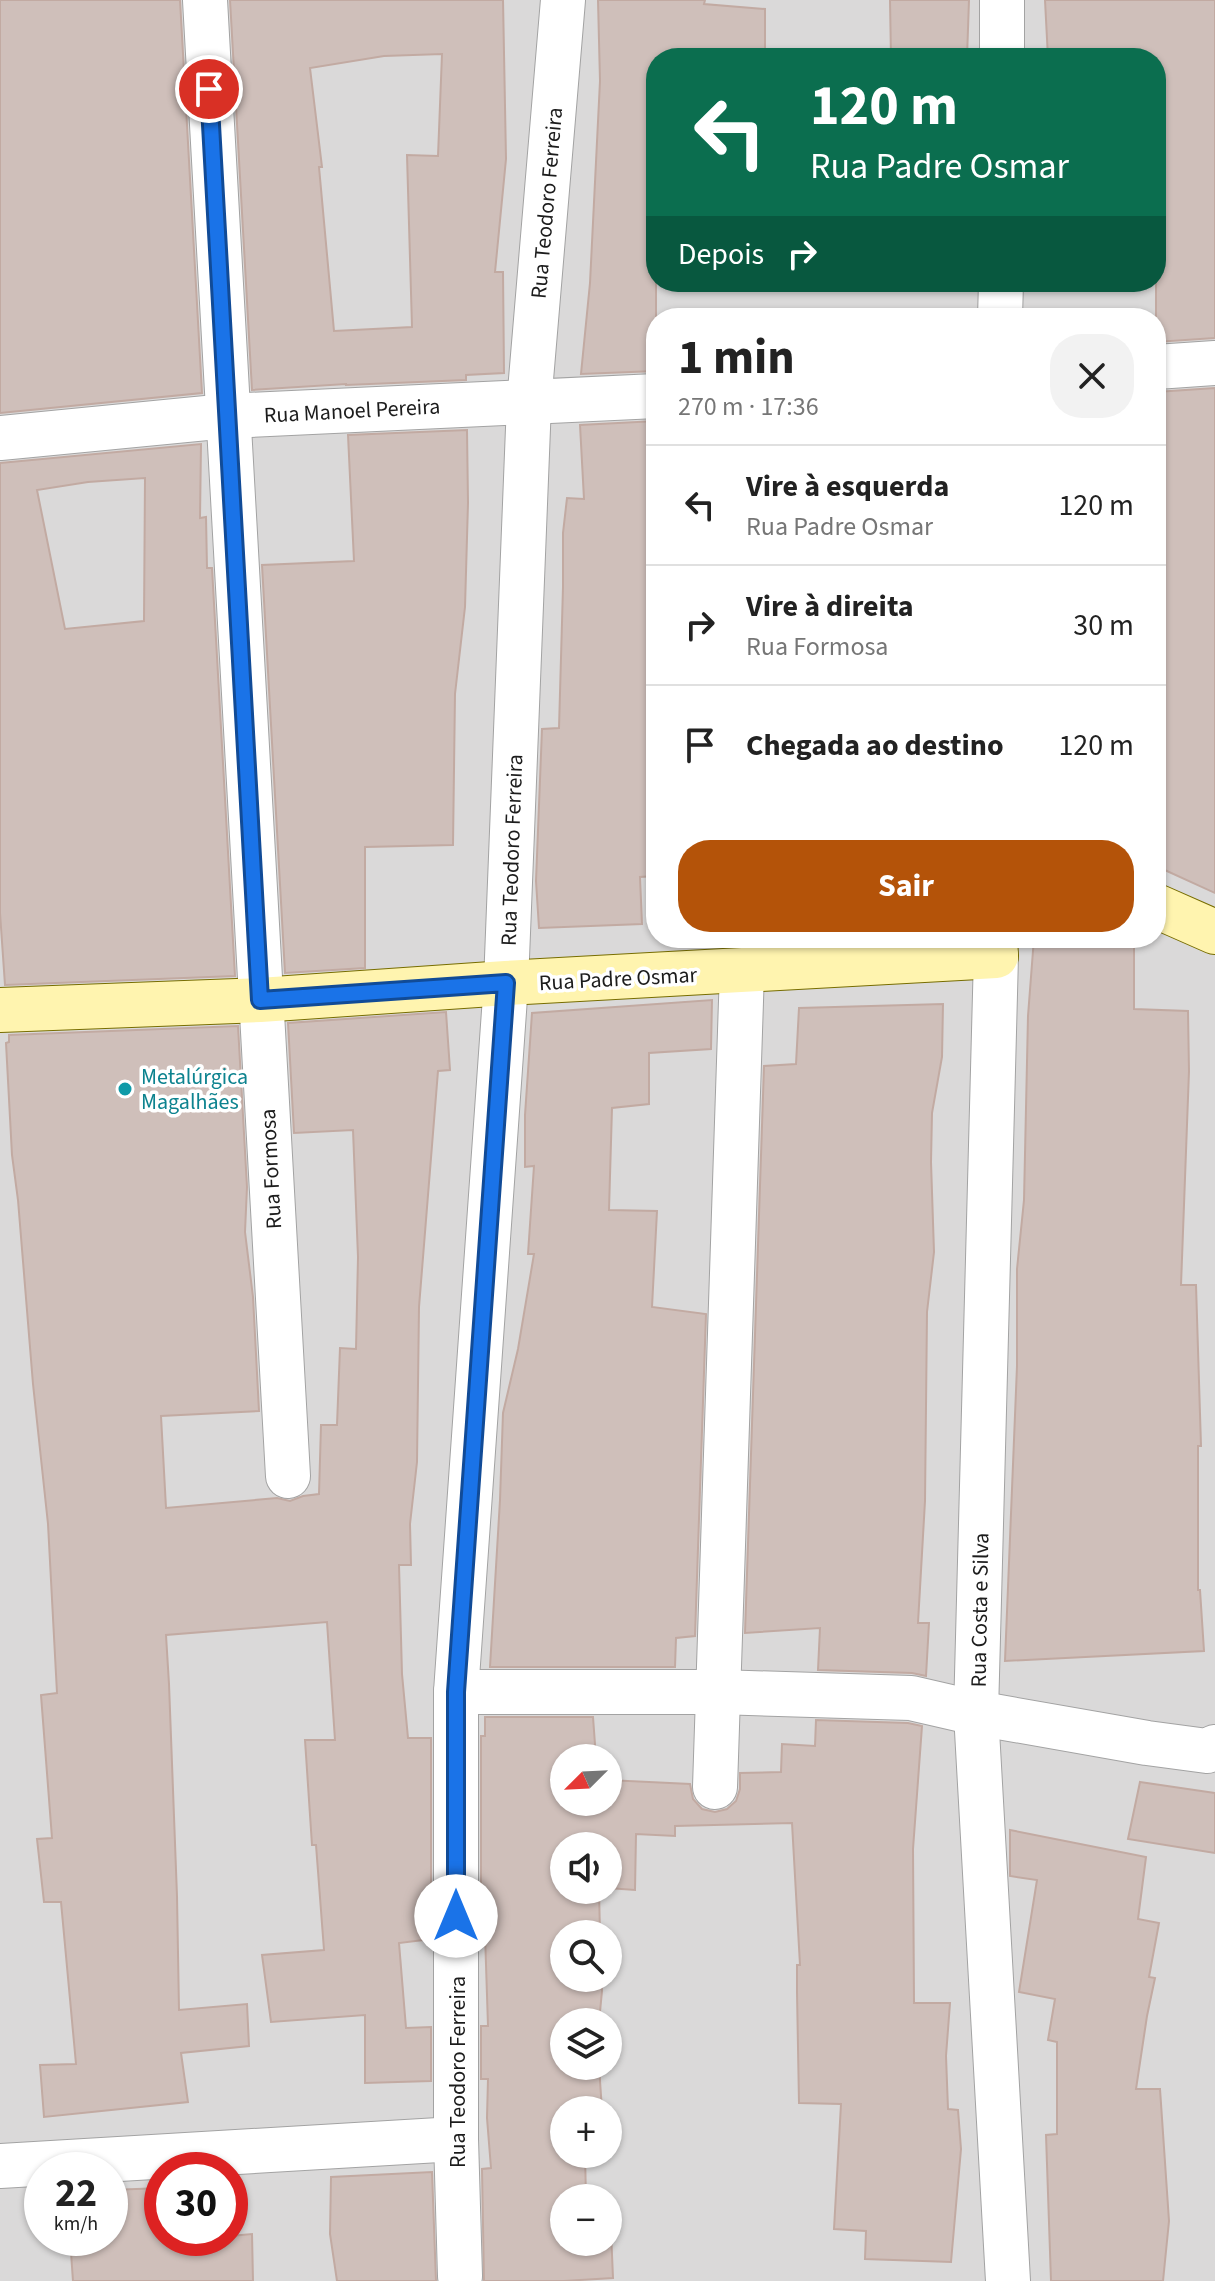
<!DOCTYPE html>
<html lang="pt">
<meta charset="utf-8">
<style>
:root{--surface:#fff;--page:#f2f2f2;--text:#222;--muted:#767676;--line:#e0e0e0;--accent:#b45309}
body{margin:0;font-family:"Source Sans 3",sans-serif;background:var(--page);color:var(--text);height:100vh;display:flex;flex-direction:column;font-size:30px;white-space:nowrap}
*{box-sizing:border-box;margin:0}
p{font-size:26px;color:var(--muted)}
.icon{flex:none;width:44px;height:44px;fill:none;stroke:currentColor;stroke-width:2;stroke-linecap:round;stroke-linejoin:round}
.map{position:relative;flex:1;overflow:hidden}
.side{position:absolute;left:646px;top:308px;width:520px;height:640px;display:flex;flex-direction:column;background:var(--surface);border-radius:32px;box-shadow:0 2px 6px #0004}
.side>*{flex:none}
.hud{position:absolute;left:646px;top:48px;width:520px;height:244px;border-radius:32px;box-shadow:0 2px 6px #0004;background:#0b6e4f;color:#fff;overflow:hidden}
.needle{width:52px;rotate:246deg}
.controls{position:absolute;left:550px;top:1744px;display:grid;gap:16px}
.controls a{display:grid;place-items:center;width:72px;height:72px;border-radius:50%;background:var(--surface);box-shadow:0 2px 6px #0004;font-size:40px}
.speed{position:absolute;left:24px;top:2152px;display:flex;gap:16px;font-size:40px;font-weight:700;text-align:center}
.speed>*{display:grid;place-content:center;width:104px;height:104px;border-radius:50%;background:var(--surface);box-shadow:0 2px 6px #0004;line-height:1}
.speed small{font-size:20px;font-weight:400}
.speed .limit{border:12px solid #d22;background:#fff;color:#111}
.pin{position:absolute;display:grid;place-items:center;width:68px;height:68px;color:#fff;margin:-34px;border:4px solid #fff;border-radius:50%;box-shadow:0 2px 8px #0007}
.me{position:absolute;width:88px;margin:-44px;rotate:0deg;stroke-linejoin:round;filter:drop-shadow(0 0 6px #0008)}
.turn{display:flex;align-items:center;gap:28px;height:168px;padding:0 32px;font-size:36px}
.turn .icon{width:104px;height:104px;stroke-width:2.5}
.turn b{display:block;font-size:56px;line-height:68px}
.then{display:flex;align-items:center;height:76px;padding:0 32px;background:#0003;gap:16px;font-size:30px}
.round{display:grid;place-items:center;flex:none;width:84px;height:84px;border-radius:32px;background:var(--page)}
.head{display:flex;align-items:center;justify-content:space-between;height:136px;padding:0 32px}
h1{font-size:48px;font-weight:700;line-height:60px}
.primary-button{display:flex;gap:16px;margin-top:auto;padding:16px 32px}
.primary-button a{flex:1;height:92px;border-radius:32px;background:var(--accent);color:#fff;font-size:32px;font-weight:700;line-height:92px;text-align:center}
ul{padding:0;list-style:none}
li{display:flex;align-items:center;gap:24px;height:120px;padding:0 32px;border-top:2px solid var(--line)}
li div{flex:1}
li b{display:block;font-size:30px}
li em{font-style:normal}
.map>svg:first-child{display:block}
.residential{fill:#dad9d9;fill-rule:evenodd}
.building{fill:#cfbfba;stroke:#c2aaa2;stroke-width:2;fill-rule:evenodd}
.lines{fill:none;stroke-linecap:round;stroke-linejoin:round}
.street-casing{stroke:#a3a3a3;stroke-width:46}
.secondary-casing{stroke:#776d00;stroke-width:46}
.street{stroke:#fff;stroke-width:44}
.secondary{stroke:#fff4af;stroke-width:44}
.route-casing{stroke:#114b97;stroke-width:20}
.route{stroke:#1a73e8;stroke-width:14}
.culture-dot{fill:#0f9aa8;stroke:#fff;stroke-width:3}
.labels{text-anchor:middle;stroke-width:7;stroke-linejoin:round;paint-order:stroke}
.street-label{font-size:22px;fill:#1c1c1c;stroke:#fff}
.culture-label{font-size:22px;fill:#0d838f;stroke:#fff;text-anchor:start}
</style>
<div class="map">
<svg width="1215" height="2281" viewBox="0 0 1215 2281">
<rect width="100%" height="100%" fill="#efe7e1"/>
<path class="residential" d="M0 0H1215V2281H0ZM656 58H1156V282H656ZM656 318H1156V938H656ZM564 1758H608V1802H564ZM564 1846H608V1890H564ZM564 1934H608V1978H564ZM564 2022H608V2066H564ZM564 2110H608V2154H564ZM42 2170H110V2238H42ZM162 2170H230V2238H162ZM564 2198H608V2242H564Z"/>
<g class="building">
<path d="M0 0H180L202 393 0 413Z"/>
<path d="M230 0H503L506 159 495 272H503L504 373 466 375V380L346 385V384L252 390ZM442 54 438 156 407 155 412 327 334 331 319 167H322L310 68 384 56Z"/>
<path d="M598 0H705L704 4 765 9V58H656V371L581 374 590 283 600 81Z"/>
<path d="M890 0H969L967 58H891Z"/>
<path d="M1045 0H1215V338L1156 342V58H1048Z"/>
<path d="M1215 388V893L1156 866V392Z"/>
<path d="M656 421V876L640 877 642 924 539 928 536 881 542 729 559 728 563 587V533L567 498 584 499 580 425Z"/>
<path d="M467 430 468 503 465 607 455 694 453 845 365 847V968L285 973 262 565 354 561 348 435Z"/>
<path d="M201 444 200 518 206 517 207 568H212L235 976 5 985 0 913V463ZM145 478 144 621 65 629 37 490 88 482Z"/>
<path d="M1034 938H1134V1009L1188 1011 1189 1071 1181 1285H1196L1201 1446H1198V1590H1200L1204 1651 1005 1661 1017 1366V1269L1024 1200 1028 1016Z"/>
<path d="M712 1000 711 1049 649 1053V1104L612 1108 609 1210 657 1211 652 1307 706 1314 695 1636 676 1638 675 1667H490L500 1500 503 1413 518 1349 534 1254H528L534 1166 525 1167V1115L532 1013Z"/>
<path d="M943 1004 942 1057 932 1113 931 1162 934 1252 927 1312 925 1501 918 1623H929L926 1676 912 1673 818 1670 820 1628 745 1633 764 1066 796 1064 799 1008Z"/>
<path d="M446 1012 450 1070 438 1071 419 1307 417 1462 410 1524 411 1565H399L402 1674 408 1738H431V1939L399 1943 406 2028 431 2027V2081L365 2083V2015L271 2022 262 1955 324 1950 316 1845H312L305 1740H335L327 1622 166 1635 169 1684 177 1896 179 2010 247 2004 249 2046 181 2053 188 2102 44 2117 40 2065 76 2064 61 1902H44L37 1839 52 1838 41 1695 57 1693 48 1524 33 1384 18 1200 12 1155 6 1043 9 1042V1035L238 1026 247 1187 245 1232 253 1297 259 1411 161 1416 166 1508 277 1498 290 1501 303 1496 319 1494 321 1425H337L340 1348 356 1349 358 1257 353 1130 294 1133 288 1023Z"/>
<path d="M485 1717H593L596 1758H564V1802H608V1780L690 1784 693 1799 702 1809 715 1812 727 1809 736 1801 740 1789V1773L781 1772 782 1744 815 1746 816 1720 908 1723 922 1726 913 1849 914 2003H950L946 2056 948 2109 958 2110 961 2149 951 2262 865 2259 866 2231 834 2229 841 2104 799 2103 797 1992V1965H800L792 1823 675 1826V1836L636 1834 635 1890 608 1888V1846H564V1890H599L600 1934H564V1978H601L602 1991 599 2022H564V2066H599L602 2110H564V2154H585L586 2198H564V2242H608V2231H611L613 2278 564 2281H484L482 2169 491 2168 487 2118 488 2079H481V2026H488L485 1934H481V1736H485Z"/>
<path d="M1140 1782 1215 1793V1853L1128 1839Z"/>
<path d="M1010 1830 1146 1857 1138 1919 1159 1923 1149 1977 1155 1978 1147 2016 1136 2089H1160L1169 2221 1163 2281H1051L1046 2135 1057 2134V2042L1048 2040 1055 1999 1019 1992 1037 1880 1010 1876Z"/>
<path d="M432 2172 436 2281H337L330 2234 331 2177Z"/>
<path d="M162 2188V2238H230V2236L252 2234 253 2281H73L70 2238H110V2190Z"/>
</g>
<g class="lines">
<g class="street-casing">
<g id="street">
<path d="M205 0 288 1476"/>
<path d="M1002 58V0"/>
<path d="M1000 318 1001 282"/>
<path d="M1156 367 1215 363"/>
<path d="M0 438 227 416 656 396"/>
<path d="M996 956 976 1713 1008 2281"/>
<path d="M456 1692H718L911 1698 976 1713 1147 1743 1207 1751 1215 1747"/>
<path d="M715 1787 742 971"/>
<path d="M0 2166 456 2139"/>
<path d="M460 2276 456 2139V1692L506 983 529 403 563 0"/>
</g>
</g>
<g class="secondary-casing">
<g id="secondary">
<path d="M1156 906 1215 932"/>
<path d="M0 1010 260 1000 506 983 996 956 995 938"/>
</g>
</g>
<use href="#street" class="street"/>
<use href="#secondary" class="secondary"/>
</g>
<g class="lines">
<g class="route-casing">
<path id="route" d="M209 89 260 1000 506 983 456 1692V1916"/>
</g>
<use href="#route" class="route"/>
</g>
<circle class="culture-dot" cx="125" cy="1089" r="8"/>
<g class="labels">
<g class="street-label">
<text transform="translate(546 203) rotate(-85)" y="8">Rua Teodoro Ferreira</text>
<text transform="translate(352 410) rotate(-3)" y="8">Rua Manoel Pereira</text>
<text transform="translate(511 850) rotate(-88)" y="8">Rua Teodoro Ferreira</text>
<text transform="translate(618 978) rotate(-3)" y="8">Rua Padre Osmar</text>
<text transform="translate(270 1169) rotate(-93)" y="8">Rua Formosa</text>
<text transform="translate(979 1610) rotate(-89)" y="8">Rua Costa e Silva</text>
<text transform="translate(457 2072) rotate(-90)" y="8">Rua Teodoro Ferreira</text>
</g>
<g class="culture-label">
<text x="141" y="1084">Metalúrgica<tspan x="141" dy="25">Magalhães</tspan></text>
</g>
</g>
</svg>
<div class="controls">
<a><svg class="needle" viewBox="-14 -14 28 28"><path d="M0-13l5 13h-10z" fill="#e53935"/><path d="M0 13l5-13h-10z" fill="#767676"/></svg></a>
<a><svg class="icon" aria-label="sound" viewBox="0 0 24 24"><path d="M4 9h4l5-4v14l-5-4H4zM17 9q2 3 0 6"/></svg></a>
<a><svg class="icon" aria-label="search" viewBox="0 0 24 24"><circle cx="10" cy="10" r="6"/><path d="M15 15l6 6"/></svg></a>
<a><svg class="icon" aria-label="layers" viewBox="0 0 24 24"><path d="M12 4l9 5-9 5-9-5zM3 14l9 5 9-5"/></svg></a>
<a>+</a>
<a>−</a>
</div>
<div class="speed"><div>22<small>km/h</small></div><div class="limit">30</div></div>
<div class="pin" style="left:209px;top:89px;background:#d93025"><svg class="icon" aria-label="arrive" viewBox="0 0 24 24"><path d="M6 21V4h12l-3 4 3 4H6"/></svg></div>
<svg class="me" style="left:456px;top:1916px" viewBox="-20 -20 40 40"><circle r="19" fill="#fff"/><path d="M0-13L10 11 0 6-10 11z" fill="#1a73e8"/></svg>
<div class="hud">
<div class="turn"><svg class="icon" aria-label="left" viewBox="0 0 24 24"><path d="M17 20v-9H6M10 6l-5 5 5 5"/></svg><div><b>120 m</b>Rua Padre Osmar</div></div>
<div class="then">Depois<svg class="icon" aria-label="right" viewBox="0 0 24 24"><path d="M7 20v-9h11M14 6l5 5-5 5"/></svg></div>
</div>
<section class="side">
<div class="head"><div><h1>1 min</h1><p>270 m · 17:36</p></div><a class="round"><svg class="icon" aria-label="close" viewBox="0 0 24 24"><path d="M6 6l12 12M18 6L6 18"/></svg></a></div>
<ul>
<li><svg class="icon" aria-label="left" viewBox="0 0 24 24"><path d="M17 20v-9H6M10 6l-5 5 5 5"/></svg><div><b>Vire à esquerda</b><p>Rua Padre Osmar</p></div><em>120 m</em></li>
<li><svg class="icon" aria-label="right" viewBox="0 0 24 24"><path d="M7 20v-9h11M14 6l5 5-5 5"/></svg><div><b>Vire à direita</b><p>Rua Formosa</p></div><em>30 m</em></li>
<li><svg class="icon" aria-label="arrive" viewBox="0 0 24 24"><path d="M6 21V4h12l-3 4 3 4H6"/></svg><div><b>Chegada ao destino</b></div><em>120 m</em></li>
</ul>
<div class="primary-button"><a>Sair</a></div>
</section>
</div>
